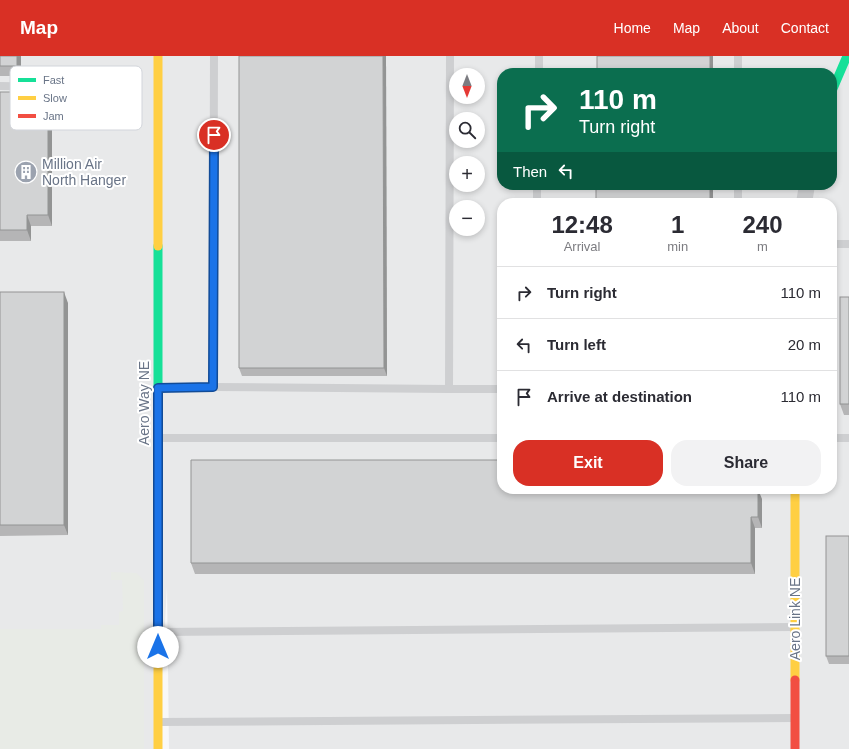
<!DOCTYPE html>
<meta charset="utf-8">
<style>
:root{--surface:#fff;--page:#f2f2f3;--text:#2b2b33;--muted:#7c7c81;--line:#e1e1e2;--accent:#d93025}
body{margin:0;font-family:Arial,sans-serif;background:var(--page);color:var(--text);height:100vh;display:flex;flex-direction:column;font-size:15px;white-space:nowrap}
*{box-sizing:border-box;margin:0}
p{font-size:13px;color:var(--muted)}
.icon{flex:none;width:22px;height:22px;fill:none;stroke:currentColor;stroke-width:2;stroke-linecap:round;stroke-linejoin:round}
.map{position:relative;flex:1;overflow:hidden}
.details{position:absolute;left:497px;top:142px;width:340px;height:296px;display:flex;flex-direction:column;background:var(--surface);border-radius:16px;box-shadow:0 2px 6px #0003}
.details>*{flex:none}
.guide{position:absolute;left:497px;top:12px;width:340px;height:122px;border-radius:16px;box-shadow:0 2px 6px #0003;background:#0b6e4f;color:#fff;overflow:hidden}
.needle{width:26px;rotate:180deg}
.controls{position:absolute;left:449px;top:12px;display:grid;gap:8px}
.controls a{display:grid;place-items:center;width:36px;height:36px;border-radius:50%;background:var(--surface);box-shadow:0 2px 6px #0003;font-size:20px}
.pin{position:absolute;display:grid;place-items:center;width:34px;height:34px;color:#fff;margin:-17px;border:2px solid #fff;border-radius:50%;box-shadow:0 1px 4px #0007}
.me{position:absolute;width:44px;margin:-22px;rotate:0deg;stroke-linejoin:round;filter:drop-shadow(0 0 3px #0008)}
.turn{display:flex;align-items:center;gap:14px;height:84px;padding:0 16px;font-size:18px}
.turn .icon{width:52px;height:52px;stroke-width:2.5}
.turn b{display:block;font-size:28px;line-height:34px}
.then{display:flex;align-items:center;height:38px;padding:0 16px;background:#0003;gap:8px;font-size:15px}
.eta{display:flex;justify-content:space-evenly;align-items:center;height:68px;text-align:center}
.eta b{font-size:24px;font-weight:700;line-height:28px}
.button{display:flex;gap:8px;margin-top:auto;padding:8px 16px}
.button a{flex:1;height:46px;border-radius:16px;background:var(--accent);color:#fff;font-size:16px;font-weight:700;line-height:46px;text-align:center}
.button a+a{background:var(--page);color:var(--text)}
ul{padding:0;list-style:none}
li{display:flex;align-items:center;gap:12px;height:52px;padding:0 16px;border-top:1px solid var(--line)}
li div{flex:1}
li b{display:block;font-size:15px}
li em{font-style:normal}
header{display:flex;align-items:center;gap:24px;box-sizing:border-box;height:56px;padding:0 20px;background:var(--accent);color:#fff}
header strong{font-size:19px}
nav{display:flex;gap:22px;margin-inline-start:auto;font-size:14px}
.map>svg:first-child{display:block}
.built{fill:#e8e9ea;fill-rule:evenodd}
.green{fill:#e8ebe6}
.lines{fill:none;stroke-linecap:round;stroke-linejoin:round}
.lane{stroke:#cecfd1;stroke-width:8}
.street{stroke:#cecfd1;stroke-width:16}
.fast{stroke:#16e098;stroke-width:9}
.slow{stroke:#ffcf43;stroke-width:9}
.jam{stroke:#f24e42;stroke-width:9}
.wall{fill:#b5b5b6}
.shaded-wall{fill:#939494}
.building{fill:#d2d3d4;stroke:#939494}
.route-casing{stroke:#114b97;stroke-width:10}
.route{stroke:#1a73e8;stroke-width:7}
.labels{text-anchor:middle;stroke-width:4;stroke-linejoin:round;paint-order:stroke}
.poi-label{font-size:14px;fill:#697487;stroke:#fff;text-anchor:start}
.street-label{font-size:14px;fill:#697487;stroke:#fff}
.key{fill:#fff;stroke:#d2d5db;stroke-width:1}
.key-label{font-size:11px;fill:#697487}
</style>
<header>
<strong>Map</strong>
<nav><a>Home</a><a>Map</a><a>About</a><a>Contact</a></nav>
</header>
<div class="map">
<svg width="849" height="693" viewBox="0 0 849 693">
<rect width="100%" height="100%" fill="#f8f8f8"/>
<path class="built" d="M0 0H849V693H169L167 530 158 693H0ZM502 17H832V129H502ZM456 19H478V41H456ZM456 63H478V85H456ZM456 107H478V129H456ZM502 147H832V433H502ZM456 151H478V173H456Z"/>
<path class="green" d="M111 516 136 517 144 524V693H0V573H101V569H119V556L123 555 122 524H111Z"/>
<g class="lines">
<g class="lane">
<path d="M450 0 449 333H502"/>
<path d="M539 17V0"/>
<path d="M738 17V0"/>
<path d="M0 30 55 31"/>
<path d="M537 147V129"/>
<path d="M738 147V129"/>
<path d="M832 188H849"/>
<path d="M213 331 449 333"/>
<path d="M159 332 213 331 214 0"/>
<path d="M159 382H502"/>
<path d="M832 382H849"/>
<path d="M159 576 794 571"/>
<path d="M158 666 794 662"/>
</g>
<path class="street" d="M804 147 807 129"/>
<g class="fast">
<path d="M832 35 847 0"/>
<path d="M158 190V345"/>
</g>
<g class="slow">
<path d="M158 0V190"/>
<path d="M795 433V624"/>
<path d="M158 587V693"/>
</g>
<g class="jam">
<path d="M158 345V587"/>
<path d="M795 624V693"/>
</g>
</g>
<g class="wall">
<path d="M0 0H42H21V20H0Z"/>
<path d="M386 0 387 320H242L239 312Z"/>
<path d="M0 36H27L31 47V52H48L52 63V170H31V185H0Z"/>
<path d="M0 236 68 247V479L0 480Z"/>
<path d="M849 241V359H844L840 348Z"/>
<path d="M762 443V472H755V518H195L191 507Z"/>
<path d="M849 480V608H829L826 600Z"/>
</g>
<g class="shaded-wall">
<path d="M17 0H21V20L17 10Z"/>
<path d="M383 0H386L387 320 384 312Z"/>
<rect x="710" y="0" width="3" height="17"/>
<path d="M27 36 31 47V63L27 52Z"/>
<path d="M48 52 52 63V170L48 159Z"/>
<rect x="710" y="129" width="3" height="18"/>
<path d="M27 159 31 170V185L27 174Z"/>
<path d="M64 236 68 247V479L64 469Z"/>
<path d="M758 433 762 443V472L758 461Z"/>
<path d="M751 461 755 472V518L751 507Z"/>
</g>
<g class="building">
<rect x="0" y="0" width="17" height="10"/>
<path d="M239 0H383L384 312H239Z"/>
<rect x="597" y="0" width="113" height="17"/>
<path d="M0 36H27V52H48V159H27V174H0Z"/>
<rect x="596" y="129" width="114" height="18"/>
<rect x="0" y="236" width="64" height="233"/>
<rect x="840" y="241" width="9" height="107"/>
<path d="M191 404H502V433H758V461H751V507H191Z"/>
<rect x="826" y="480" width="23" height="120"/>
</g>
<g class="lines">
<g class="route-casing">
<path id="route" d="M158 591V332L213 331 214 79"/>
</g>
<use href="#route" class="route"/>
</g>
<defs>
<g id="building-disc" transform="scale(1.15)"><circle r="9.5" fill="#9ba2af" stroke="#fff"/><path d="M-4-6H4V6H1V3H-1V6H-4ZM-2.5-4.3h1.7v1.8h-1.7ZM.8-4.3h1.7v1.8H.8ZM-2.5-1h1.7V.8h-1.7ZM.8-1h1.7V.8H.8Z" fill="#fff"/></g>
</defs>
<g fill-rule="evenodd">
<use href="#building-disc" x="26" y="116"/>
</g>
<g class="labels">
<g class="poi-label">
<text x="42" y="113">Million Air<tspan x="42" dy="16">North Hanger</tspan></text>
</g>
<g class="street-label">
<text transform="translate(144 347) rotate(-90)" y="5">Aero Way NE</text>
<text transform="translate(795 563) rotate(-90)" y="5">Aero Link NE</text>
</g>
</g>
<rect x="10" y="10" width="132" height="64" rx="6" class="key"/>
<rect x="18" y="22" width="18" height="4" fill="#16e098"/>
<rect x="18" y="40" width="18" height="4" fill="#ffcf43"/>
<rect x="18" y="58" width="18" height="4" fill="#f24e42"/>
<g class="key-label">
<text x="43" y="28">Fast</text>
<text x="43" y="46">Slow</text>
<text x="43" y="64">Jam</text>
</g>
</svg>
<div class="controls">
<a><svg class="needle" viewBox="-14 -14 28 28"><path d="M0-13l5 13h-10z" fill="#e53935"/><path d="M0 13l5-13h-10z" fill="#7c7c81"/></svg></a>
<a><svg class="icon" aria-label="search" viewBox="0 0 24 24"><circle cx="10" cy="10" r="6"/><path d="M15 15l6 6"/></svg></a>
<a>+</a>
<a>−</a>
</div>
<div class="pin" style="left:214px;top:79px;background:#d93025"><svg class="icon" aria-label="arrive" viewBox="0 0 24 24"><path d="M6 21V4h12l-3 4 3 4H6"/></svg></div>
<svg class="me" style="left:158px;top:591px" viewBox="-20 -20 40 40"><circle r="19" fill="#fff"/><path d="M0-13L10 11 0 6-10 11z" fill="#1a73e8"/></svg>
<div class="guide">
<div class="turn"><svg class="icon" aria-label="right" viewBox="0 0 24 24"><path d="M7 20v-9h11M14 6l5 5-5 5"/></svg><div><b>110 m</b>Turn right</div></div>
<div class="then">Then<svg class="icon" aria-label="left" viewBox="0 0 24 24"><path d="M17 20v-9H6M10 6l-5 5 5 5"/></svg></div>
</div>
<section class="details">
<div class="eta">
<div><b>12:48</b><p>Arrival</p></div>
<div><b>1</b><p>min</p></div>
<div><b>240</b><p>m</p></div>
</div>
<ul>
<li><svg class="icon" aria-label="right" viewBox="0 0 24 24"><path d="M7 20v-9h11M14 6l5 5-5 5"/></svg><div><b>Turn right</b></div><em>110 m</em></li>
<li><svg class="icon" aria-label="left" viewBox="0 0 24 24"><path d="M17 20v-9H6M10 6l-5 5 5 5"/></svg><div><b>Turn left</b></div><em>20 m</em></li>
<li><svg class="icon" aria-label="arrive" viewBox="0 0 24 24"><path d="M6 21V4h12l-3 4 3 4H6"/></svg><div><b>Arrive at destination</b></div><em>110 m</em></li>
</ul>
<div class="button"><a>Exit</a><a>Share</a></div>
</section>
</div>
